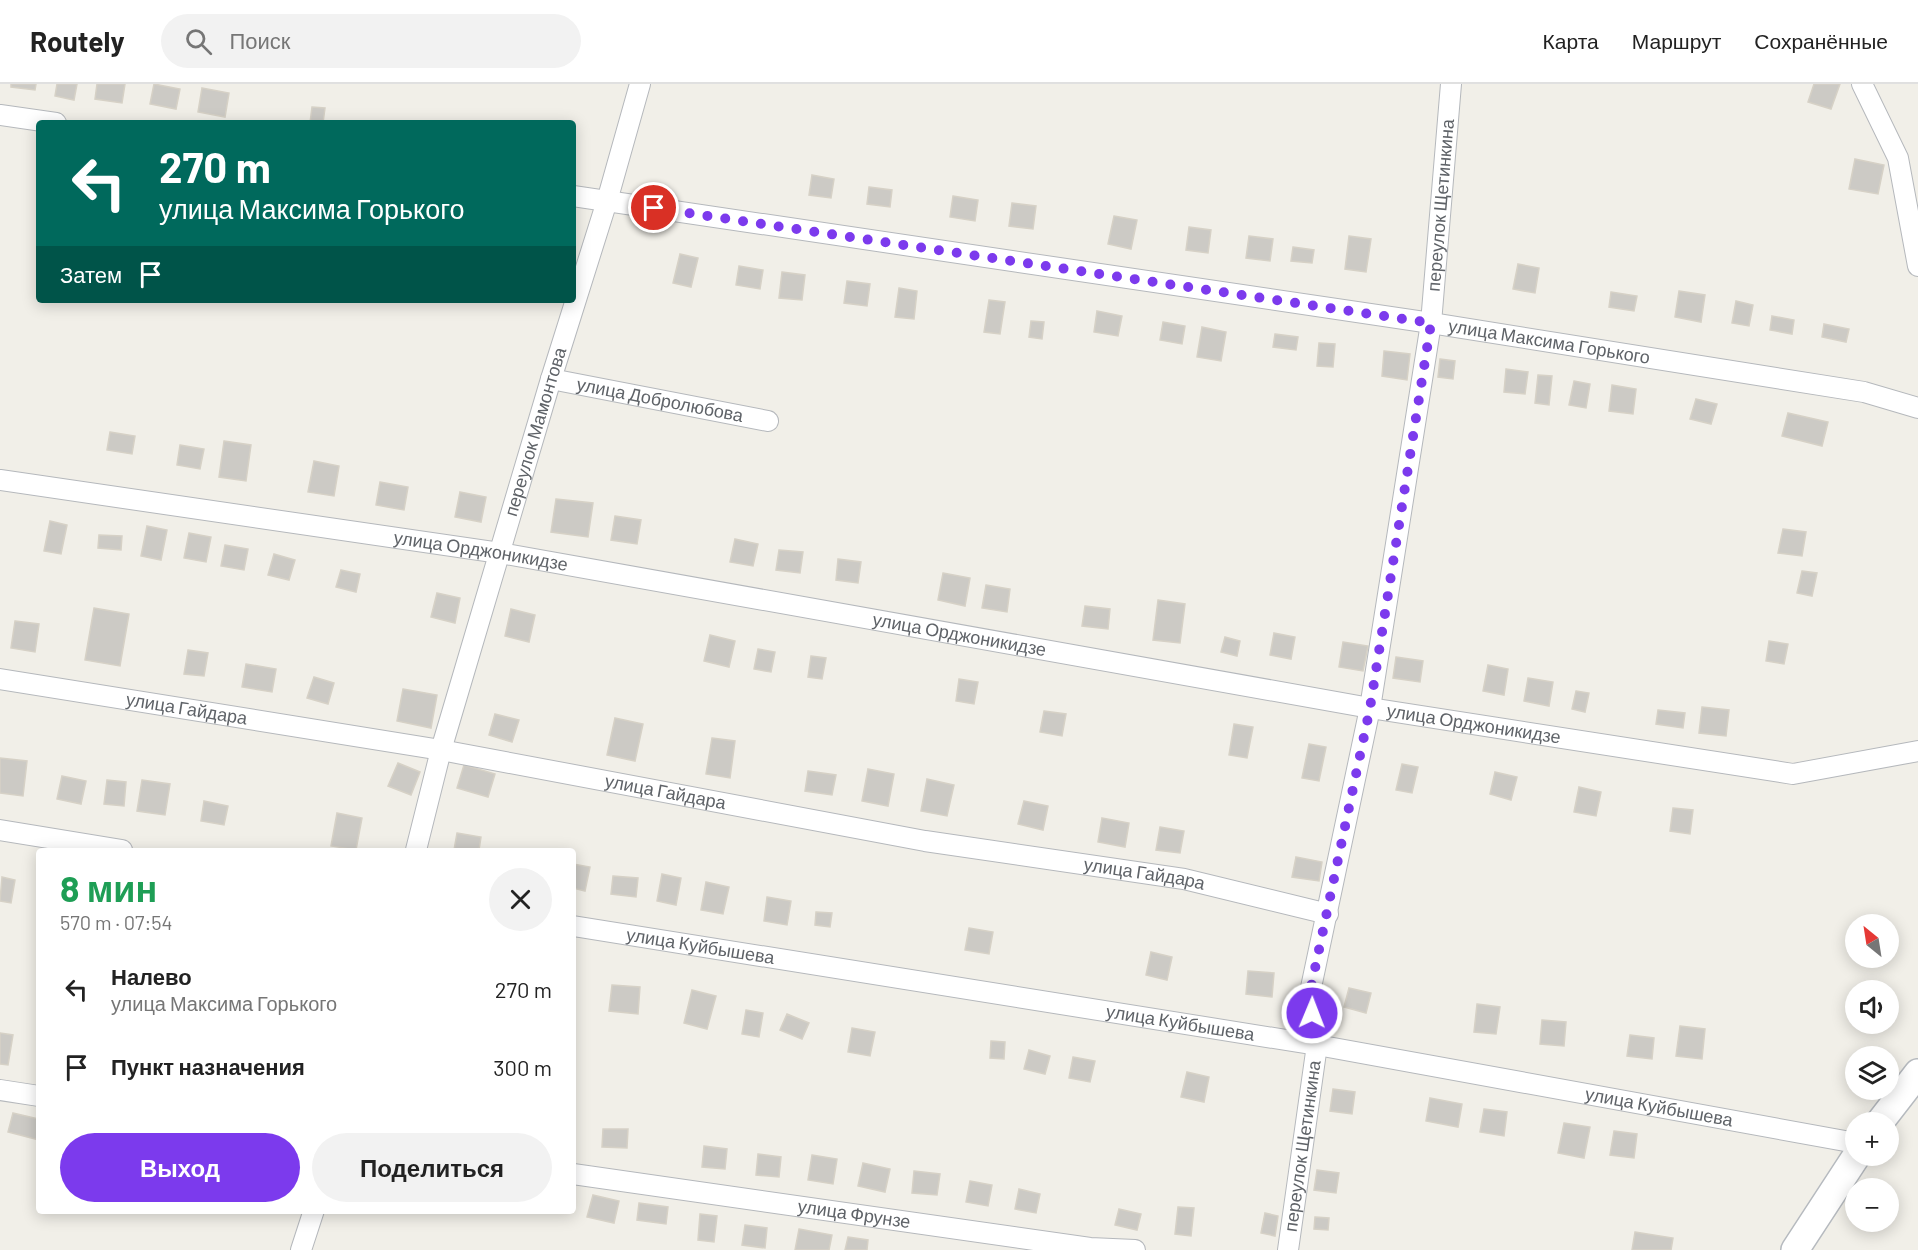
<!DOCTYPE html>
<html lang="ru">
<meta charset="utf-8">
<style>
:root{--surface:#fff;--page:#f2f2f2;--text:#222;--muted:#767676;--line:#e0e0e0;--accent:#7c3aed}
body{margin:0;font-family:Barlow,sans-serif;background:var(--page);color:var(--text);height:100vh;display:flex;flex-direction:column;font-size:22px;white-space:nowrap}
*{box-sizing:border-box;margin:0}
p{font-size:20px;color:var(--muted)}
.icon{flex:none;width:33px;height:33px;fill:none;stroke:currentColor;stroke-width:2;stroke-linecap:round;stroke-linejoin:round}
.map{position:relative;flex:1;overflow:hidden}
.details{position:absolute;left:36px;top:764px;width:540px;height:366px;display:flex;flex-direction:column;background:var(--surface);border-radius:6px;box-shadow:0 3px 15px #0003}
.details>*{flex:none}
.guide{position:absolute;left:36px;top:36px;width:540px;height:183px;border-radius:6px;box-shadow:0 3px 15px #0003;background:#00695c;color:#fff;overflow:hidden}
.needle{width:39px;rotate:330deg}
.fabs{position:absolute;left:1845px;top:830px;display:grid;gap:12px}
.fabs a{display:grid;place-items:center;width:54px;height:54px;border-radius:50%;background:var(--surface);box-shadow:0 3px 15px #0003;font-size:30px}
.pin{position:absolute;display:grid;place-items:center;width:51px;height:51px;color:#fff;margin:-26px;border:3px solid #fff;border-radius:50%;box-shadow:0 2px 6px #0007}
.me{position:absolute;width:66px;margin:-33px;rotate:1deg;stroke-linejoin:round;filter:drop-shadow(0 0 4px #0008)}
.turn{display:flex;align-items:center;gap:21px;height:126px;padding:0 24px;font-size:27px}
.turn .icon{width:78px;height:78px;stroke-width:2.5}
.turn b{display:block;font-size:42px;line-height:51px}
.then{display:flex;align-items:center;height:57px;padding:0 24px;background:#0003;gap:12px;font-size:22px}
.round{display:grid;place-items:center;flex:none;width:63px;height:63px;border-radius:32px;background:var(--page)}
.head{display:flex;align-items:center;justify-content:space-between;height:102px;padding:0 24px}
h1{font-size:36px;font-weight:700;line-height:45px;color:#1e9e55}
.primary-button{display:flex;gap:12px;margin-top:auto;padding:12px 24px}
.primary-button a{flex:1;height:69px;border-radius:36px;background:var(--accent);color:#fff;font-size:24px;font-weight:700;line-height:69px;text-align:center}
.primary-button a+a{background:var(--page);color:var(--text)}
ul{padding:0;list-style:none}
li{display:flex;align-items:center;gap:18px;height:78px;padding:0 24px}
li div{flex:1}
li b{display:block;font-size:22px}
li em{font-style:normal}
header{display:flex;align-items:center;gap:36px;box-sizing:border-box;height:84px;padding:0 30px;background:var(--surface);border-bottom:2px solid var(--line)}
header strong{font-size:28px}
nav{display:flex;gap:33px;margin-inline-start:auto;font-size:21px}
.search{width:420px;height:54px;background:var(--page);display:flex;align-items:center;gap:15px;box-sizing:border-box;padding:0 21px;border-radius:33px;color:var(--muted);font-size:22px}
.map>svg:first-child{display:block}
.building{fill:#cccac5;stroke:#d6d1c6;stroke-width:1.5}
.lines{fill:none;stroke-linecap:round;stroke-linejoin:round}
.street-casing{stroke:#b5b8bc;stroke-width:22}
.secondary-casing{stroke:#b6babf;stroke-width:30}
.street{stroke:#fff;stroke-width:20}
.secondary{stroke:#fff;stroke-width:27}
.route{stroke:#7c3aed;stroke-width:10;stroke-dasharray:0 18}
.labels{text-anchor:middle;stroke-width:4.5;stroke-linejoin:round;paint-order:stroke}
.street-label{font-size:18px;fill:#5f6368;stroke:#fff}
</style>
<header>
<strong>Routely</strong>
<div class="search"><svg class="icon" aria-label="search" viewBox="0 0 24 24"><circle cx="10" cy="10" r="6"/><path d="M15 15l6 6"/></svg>Поиск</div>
<nav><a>Карта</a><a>Маршрут</a><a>Сохранённые</a></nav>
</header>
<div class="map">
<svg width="1918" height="1166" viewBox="0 0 1918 1166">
<rect width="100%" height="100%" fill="#f1efe8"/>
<g class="building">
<path d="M11 0H36L35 6 11 3Z"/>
<path d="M57 0H77L74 16 55 12Z"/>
<path d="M97 0H125L122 19 95 15Z"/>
<path d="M154 0 180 5 176 25 150 20Z"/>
<path d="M1814 0H1840L1831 25 1808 18Z"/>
<path d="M202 4 229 9 225 33 198 28Z"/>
<path d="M312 23 325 24 323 39H310Z"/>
<path d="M1855 75 1884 81 1878 110 1849 105Z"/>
<path d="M812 91 834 95 831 114 809 111Z"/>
<path d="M869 103 892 106 890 123 867 120Z"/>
<path d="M953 112 978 116 975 137 950 133Z"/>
<path d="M1012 119 1036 122 1033 145 1009 142Z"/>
<path d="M1114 132 1137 136 1131 165 1108 160Z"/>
<path d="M1189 143 1211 146 1208 169 1186 166Z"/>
<path d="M1249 152 1273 155 1270 177 1246 174Z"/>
<path d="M1349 152 1371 155 1366 188 1345 185Z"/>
<path d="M1293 163 1314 166 1312 179 1291 177Z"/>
<path d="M680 170 698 174 691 203 673 199Z"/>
<path d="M1518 180 1539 184 1535 209 1513 205Z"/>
<path d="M739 182 763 186 760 205 736 201Z"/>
<path d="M782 188 805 191 802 216 779 214Z"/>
<path d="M847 197 870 200 867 222 844 219Z"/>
<path d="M899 204 917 207 914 235 895 233Z"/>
<path d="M1679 207 1705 211 1701 238 1675 233Z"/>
<path d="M1611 208 1637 212 1634 227 1609 223Z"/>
<path d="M989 216 1005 218 1000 250 984 248Z"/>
<path d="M1736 217 1753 221 1749 242 1732 239Z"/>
<path d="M1097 227 1122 232 1118 252 1094 248Z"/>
<path d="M1772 232 1794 236 1792 250 1770 246Z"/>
<path d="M1031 237 1044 238 1042 255 1029 253Z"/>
<path d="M1163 238 1185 242 1182 260 1160 256Z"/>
<path d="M1824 240 1849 245 1846 258 1822 253Z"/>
<path d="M1202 243 1226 248 1221 277 1197 273Z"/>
<path d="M1275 250 1298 253 1296 266 1273 263Z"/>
<path d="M1319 259 1335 260 1333 283 1317 282Z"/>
<path d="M1384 267 1410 270 1407 296 1382 292Z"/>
<path d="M1440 275 1455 277 1453 295 1438 293Z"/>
<path d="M1506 285 1528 288 1525 310 1504 308Z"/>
<path d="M1538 291 1552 292 1549 321 1535 319Z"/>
<path d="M1574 297 1590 300 1586 324 1569 321Z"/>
<path d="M1612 301 1636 305 1633 330 1609 327Z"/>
<path d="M1696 315 1717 320 1711 340 1690 335Z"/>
<path d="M1788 329 1828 338 1822 362 1782 352Z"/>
<path d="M110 348 135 352 132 370 107 366Z"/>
<path d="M224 357 251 361 246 397 219 393Z"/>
<path d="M180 361 204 365 200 385 177 381Z"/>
<path d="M314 377 339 382 334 412 308 408Z"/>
<path d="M380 398 408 403 404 426 376 421Z"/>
<path d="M460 408 486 413 481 438 455 433Z"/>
<path d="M556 415 593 419 588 453 551 448Z"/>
<path d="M615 432 641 436 637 460 611 456Z"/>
<path d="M50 437 67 441 61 470 44 467Z"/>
<path d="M147 442 167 446 161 476 141 472Z"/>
<path d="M1783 445 1806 448 1802 472 1778 469Z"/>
<path d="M189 449 211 453 206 478 184 474Z"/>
<path d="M99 451 122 452 121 466 98 464Z"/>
<path d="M735 455 758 460 753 482 730 478Z"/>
<path d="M225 461 248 465 244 486 221 482Z"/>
<path d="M779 466 803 468 800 489 776 486Z"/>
<path d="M274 470 295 476 289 496 268 491Z"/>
<path d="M838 475 861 478 858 499 836 496Z"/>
<path d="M341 486 360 490 356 508 336 503Z"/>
<path d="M1802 487 1817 489 1812 512 1797 509Z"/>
<path d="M943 489 970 494 965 522 938 516Z"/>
<path d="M986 501 1010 505 1007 528 982 524Z"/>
<path d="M437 509 460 514 455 539 431 533Z"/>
<path d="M1158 516 1185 520 1180 559 1153 556Z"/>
<path d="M1085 522 1110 525 1108 545 1082 542Z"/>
<path d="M94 524 129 530 120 582 85 576Z"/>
<path d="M511 525 535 531 529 558 505 552Z"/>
<path d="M15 537 39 540 35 568 11 564Z"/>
<path d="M1274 549 1295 553 1291 575 1270 571Z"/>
<path d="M710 551 735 557 729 583 704 577Z"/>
<path d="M1225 553 1240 557 1237 572 1221 568Z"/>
<path d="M1769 557 1788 560 1784 580 1766 577Z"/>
<path d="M1343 558 1368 562 1363 587 1339 583Z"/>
<path d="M758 565 775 568 771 588 754 585Z"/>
<path d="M188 566 208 569 204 592 184 590Z"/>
<path d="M811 572 826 574 822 595 808 593Z"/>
<path d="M1396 573 1423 577 1420 598 1393 594Z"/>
<path d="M246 580 276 585 272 608 242 603Z"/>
<path d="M1488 581 1508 585 1504 611 1483 607Z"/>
<path d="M314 593 334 599 328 620 307 614Z"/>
<path d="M1528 594 1553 598 1549 622 1524 617Z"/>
<path d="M959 595 978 598 974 620 956 617Z"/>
<path d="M403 605 437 611 431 644 397 637Z"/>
<path d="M1576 607 1589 609 1585 628 1572 625Z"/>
<path d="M1702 623 1729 626 1726 652 1699 649Z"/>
<path d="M1658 626 1685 629 1683 644 1656 640Z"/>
<path d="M1044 627 1066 630 1062 652 1040 648Z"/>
<path d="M495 630 519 636 512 658 489 651Z"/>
<path d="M615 634 643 640 635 677 607 671Z"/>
<path d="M1234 640 1253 643 1247 674 1229 671Z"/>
<path d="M712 654 735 657 730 694 706 690Z"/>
<path d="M1309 660 1326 663 1319 697 1302 694Z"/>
<path d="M0 674 27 677 23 712 0 709Z"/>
<path d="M398 679 420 688 411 711 388 702Z"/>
<path d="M1402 680 1418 683 1412 709 1396 706Z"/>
<path d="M464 681 495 690 488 713 457 704Z"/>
<path d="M868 685 894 690 888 722 862 717Z"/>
<path d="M808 687 836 691 832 711 805 707Z"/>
<path d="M1495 688 1517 693 1511 716 1490 710Z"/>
<path d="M62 692 86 697 81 720 57 715Z"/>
<path d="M927 695 954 701 947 732 921 727Z"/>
<path d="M107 696 126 698 124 722 104 720Z"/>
<path d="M142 696 170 700 165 731 137 727Z"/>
<path d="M1579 703 1601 708 1596 732 1574 728Z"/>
<path d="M204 717 228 722 224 741 201 737Z"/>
<path d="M1024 717 1048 722 1043 746 1018 740Z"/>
<path d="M1673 724 1693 726 1690 750 1670 747Z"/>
<path d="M337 729 362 734 356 766 331 762Z"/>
<path d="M1102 734 1129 739 1125 763 1098 758Z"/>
<path d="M1160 743 1184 747 1180 769 1156 766Z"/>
<path d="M457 749 481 753 479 766H454Z"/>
<path d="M1296 773 1322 778 1319 797 1292 793Z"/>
<path d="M573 780 590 783 585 807 573 804Z"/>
<path d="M662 790 681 794 676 821 657 817Z"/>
<path d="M613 792 638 794 636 813 611 810Z"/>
<path d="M2 793 15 796 11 819 0 817Z"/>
<path d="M706 798 729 803 723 830 701 826Z"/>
<path d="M767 813 791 817 787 841 764 837Z"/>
<path d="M816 828 832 829 830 843 815 841Z"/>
<path d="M969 844 993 848 989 870 965 866Z"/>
<path d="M1151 868 1172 873 1167 896 1146 891Z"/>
<path d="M1248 887 1274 889 1272 913 1246 910Z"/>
<path d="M612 901 640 903 638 930 609 927Z"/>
<path d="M1349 904 1371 909 1366 929 1344 923Z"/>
<path d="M692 906 716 912 707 945 684 939Z"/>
<path d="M1477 920 1500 923 1496 950 1474 948Z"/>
<path d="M746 926 763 929 759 953 742 950Z"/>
<path d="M787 930 809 939 802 955 780 946Z"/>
<path d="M1542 936 1566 938 1564 962 1540 960Z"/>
<path d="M1680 942 1705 945 1702 975 1676 972Z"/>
<path d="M852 944 875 948 870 972 848 968Z"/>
<path d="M0 949 13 951 8 981 0 980Z"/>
<path d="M1630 951 1654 954 1652 975 1627 972Z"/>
<path d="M991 957 1005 958 1004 975 990 974Z"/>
<path d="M1029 966 1050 972 1045 990 1024 985Z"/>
<path d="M1073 973 1095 977 1090 998 1069 994Z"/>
<path d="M1187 988 1209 993 1204 1018 1181 1013Z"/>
<path d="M1333 1005 1355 1008 1352 1030 1330 1027Z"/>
<path d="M1430 1014 1462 1020 1458 1043 1426 1037Z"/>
<path d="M1484 1025 1507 1028 1504 1052 1480 1048Z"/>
<path d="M13 1029 39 1035V1056L8 1048Z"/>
<path d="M1564 1039 1590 1043 1584 1074 1558 1069Z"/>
<path d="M603 1045H628L627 1064 602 1063Z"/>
<path d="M1614 1047 1637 1050 1634 1074 1610 1071Z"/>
<path d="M704 1062 727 1065 725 1085 702 1083Z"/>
<path d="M758 1070 781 1073 779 1093 756 1091Z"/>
<path d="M812 1071 837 1075 833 1100 808 1096Z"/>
<path d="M863 1079 890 1085 885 1108 858 1102Z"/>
<path d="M1317 1086 1339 1089 1336 1109 1314 1106Z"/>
<path d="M914 1087 940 1090 937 1111 912 1109Z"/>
<path d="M970 1097 992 1101 988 1122 966 1118Z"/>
<path d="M1019 1105 1040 1110 1036 1129 1015 1125Z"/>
<path d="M593 1111 619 1117 614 1139 587 1133Z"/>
<path d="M639 1119 668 1123 666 1140 637 1136Z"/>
<path d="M1178 1123 1194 1124 1191 1152 1175 1150Z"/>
<path d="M1119 1125 1141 1130 1137 1146 1115 1141Z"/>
<path d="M1265 1129 1278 1132 1275 1152 1261 1149Z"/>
<path d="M700 1130 717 1132 714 1158 698 1156Z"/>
<path d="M1315 1133 1329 1134 1328 1146 1314 1145Z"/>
<path d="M745 1141 767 1144 765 1164 742 1161Z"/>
<path d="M799 1145 832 1151 829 1166H795Z"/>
<path d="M1635 1148 1673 1154 1671 1166H1632Z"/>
<path d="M848 1153 868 1156 867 1166H845Z"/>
</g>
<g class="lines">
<g class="street-casing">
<g id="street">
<path d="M1862 0 1898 74 1918 182"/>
<path d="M0 31 56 39"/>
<path id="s1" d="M573 112 1431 239 1864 308 1918 324"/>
<path id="s2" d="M551 295 768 337"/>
<path id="s3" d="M0 396 500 469 1370 624 1793 690 1918 667"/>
<path id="s4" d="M0 595 441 666 925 757 1184 795 1328 830"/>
<path d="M0 746 122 766"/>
<path id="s5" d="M416 766 441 666 551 295 607 117 640 0"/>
<path id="s6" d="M573 842 1317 961 1856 1059"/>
<path d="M0 1006 39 1012"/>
<path id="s7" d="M573 1090 1090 1164 1135 1166"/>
<path d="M301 1166 314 1126"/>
<path id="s8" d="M1288 1166 1317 961 1309 913 1370 624 1431 239 1451 0"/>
</g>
</g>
<g class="secondary-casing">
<g id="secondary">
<path d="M1880 1038 1918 989"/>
<path d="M1795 1166 1857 1071"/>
</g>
</g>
<use href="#street" class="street"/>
<use href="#secondary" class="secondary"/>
</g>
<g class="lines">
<path class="route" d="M654 124 1431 239 1370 624 1309 913 1312 929"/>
</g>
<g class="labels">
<g class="street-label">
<text dy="6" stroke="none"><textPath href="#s8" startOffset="1059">переулок Щетинкина</textPath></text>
<text dy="6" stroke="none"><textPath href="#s1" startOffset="987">улица Максима Горького</textPath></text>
<text dy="6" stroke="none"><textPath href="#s2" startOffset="111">улица Добролюбова</textPath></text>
<text dy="6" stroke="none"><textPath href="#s5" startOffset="435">переулок Мамонтова</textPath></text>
<text dy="6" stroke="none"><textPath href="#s3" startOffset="486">улица Орджоникидзе</textPath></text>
<text dy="6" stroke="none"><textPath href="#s3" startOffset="972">улица Орджоникидзе</textPath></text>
<text dy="6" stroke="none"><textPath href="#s4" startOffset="189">улица Гайдара</textPath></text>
<text dy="6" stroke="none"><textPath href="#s3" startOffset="1494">улица Орджоникидзе</textPath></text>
<text dy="6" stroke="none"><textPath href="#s4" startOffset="675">улица Гайдара</textPath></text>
<text dy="6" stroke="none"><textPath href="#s4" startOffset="1161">улица Гайдара</textPath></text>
<text dy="6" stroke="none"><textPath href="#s6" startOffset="129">улица Куйбышева</textPath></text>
<text dy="6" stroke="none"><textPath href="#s6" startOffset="615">улица Куйбышева</textPath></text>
<text dy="6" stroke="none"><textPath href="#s6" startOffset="1101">улица Куйбышева</textPath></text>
<text dy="6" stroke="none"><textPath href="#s8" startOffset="105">переулок Щетинкина</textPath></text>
<text dy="6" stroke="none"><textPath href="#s7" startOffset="284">улица Фрунзе</textPath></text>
</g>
</g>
</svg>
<div class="fabs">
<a><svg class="needle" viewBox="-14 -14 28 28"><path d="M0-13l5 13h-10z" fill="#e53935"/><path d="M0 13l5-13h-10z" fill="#767676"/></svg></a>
<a><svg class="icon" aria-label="sound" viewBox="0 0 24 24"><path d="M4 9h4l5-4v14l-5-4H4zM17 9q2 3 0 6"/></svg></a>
<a><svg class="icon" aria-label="layers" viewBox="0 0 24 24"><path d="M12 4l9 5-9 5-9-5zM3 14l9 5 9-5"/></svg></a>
<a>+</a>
<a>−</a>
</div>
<div class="pin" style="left:654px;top:124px;background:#d93025"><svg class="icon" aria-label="arrive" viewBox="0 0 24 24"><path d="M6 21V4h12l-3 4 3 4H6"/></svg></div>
<svg class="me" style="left:1312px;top:929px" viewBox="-20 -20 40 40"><circle r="17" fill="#7c3aed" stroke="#fff" stroke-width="3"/><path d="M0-11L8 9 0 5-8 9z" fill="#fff"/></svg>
<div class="guide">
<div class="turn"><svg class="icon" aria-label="left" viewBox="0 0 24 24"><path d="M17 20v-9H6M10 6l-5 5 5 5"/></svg><div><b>270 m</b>улица Максима Горького</div></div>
<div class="then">Затем<svg class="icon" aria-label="arrive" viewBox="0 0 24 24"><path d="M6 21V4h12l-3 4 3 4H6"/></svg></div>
</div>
<section class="details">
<div class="head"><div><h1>8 мин</h1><p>570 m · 07:54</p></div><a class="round"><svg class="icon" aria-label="close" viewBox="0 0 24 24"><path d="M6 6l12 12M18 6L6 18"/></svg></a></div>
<ul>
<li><svg class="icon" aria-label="left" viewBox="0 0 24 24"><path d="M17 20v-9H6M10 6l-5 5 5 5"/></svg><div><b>Налево</b><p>улица Максима Горького</p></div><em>270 m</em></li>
<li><svg class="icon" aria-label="arrive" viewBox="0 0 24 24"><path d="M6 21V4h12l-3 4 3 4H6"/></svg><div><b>Пункт назначения</b></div><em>300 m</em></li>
</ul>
<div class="primary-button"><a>Выход</a><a>Поделиться</a></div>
</section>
</div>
